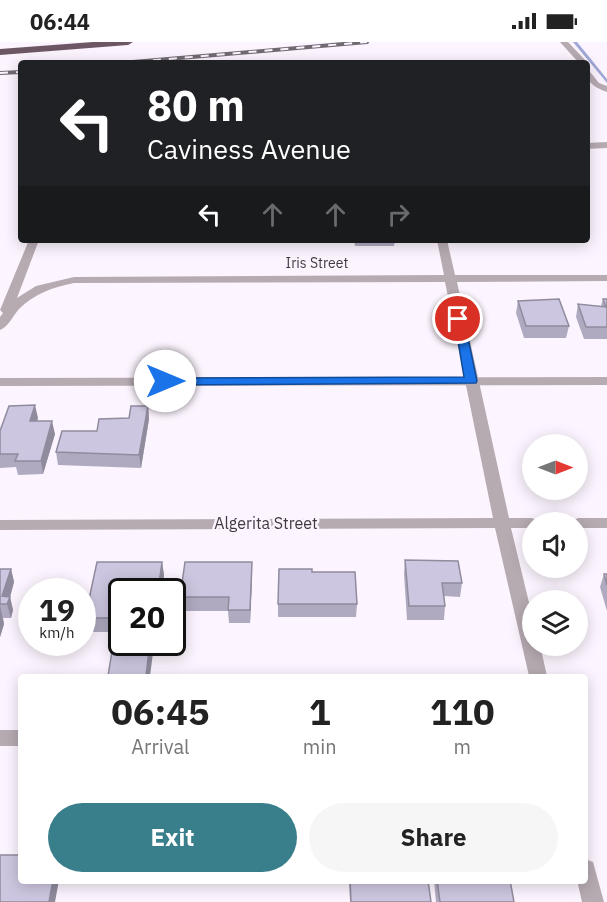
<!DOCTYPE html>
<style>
:root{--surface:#fff;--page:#f6f6f6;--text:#222;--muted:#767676;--accent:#397e8b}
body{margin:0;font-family:"IBM Plex Sans",sans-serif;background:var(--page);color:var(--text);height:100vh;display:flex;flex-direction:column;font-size:22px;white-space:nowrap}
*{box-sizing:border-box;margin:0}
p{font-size:20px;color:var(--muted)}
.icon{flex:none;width:33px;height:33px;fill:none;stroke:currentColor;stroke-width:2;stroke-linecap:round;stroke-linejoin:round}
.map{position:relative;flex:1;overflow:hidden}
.details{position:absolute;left:18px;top:632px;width:570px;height:210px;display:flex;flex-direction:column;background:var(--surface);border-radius:6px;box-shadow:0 3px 15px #0003}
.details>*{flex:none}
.top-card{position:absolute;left:18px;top:18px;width:572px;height:183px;border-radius:6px;box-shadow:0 3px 15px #0003;background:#202124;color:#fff;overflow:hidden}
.needle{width:39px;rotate:90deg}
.buttons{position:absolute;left:522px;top:392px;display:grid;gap:12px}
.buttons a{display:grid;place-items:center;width:66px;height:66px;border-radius:50%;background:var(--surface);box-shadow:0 3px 15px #0003;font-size:30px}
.speed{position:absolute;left:18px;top:536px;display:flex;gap:12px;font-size:30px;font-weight:700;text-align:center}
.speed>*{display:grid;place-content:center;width:78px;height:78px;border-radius:50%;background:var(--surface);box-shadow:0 3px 15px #0003;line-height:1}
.speed small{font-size:15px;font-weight:400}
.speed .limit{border:3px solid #111;border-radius:9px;background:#fff;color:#111}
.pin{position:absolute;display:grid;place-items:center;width:51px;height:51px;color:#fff;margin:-26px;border:3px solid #fff;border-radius:50%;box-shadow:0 2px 6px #0007}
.me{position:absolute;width:66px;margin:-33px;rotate:90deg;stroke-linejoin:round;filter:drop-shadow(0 0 4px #0008)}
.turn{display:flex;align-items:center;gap:21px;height:126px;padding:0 30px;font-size:27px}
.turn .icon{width:78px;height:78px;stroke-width:2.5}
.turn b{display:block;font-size:42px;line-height:51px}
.lanes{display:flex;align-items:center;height:57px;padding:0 30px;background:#0003;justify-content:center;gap:30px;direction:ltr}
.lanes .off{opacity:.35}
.eta{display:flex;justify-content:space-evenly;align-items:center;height:102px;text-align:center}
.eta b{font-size:36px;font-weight:800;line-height:42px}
.primary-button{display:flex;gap:12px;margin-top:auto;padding:12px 30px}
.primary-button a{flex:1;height:69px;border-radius:36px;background:var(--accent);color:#fff;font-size:24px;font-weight:800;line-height:69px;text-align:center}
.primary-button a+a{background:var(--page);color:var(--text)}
.status{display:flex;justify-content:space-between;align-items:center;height:42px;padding:0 30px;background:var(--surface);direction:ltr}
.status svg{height:16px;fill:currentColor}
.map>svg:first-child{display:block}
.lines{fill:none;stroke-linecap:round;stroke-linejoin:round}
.stream{fill:#9fa8d6;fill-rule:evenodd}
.lane{fill:#b7abb2;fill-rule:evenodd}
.street{fill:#b7abb2;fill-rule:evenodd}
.highway{fill:#6d5765;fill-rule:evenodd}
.rail-casing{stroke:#716a73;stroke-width:4}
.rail{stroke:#fcf4fe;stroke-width:2;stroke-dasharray:8;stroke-linecap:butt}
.wall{fill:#b0aac1}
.shaded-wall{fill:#908b9d}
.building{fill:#cdc6e0;stroke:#908b9d;stroke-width:1.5}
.route{fill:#1a73e8;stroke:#114b97;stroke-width:1.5}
.labels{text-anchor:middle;stroke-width:5;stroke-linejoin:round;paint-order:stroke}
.far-street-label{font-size:14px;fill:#413a43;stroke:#fcf4fe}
.street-label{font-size:16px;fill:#413a43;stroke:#fcf4fe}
</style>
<div class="status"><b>06:44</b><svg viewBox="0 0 49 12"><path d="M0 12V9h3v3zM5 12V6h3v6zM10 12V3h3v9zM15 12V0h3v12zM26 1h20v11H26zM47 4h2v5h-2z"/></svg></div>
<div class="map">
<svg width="607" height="860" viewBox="0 0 607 860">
<rect width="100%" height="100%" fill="#fcf4fe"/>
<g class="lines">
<path class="stream" d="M573 0H577L607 37V41Z"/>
<g class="lane">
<path d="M560 0H568L586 19 587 21 586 22 579 21Z"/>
<path d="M586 25 599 41 607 44V50C593 45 586 40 586 25Z"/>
<path d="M607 335V343L0 344V336Z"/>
<rect x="0" y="688" width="21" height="16"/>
</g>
<g class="street">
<path d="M607 100V106L586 107V101Z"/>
<path d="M29 198H39L17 256 36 244 74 235 444 233 437 198H447L455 233H607V239L457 240 509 476H532L539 480H532V486H511L532 573V603H540L547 634H529L495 486 0 488V478L493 476 445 240 74 241C53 245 34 252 19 267 13 274 8 285 0 288V275L3 271 0 268Z"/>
<path d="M578 476H607V486H578V480H571Z"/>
<path d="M585 817 593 820 604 860H582L577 838H585Z"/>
</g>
<path class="highway" d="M93 0H133L128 3 0 13V7Z"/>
<g class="rail-casing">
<g id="rail">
<path d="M121 21 367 0"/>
<path d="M0 31 21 30"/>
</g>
</g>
<use href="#rail" class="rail"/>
</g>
<g class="wall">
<path d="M354 198H395L394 204H355Z"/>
<path d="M603 257H607V297H584L576 275 578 262 601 264Z"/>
<path d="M518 259 569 284 566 296H524L516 271Z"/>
<path d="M148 364 149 377 141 426 58 423 56 410 97 389 129 376Z"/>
<path d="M38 376 37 379 55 392 43 432 18 433 16 425 0 426V389Z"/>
<path d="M405 518 462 541 460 555 444 554 445 564 444 578H407L404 532Z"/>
<path d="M97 520H162L164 533 162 549H122V590H87L85 576Z"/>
<path d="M0 527H11L14 540 10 555 13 568 11 576H3L4 582 0 595Z"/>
<path d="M312 530 357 562 356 575H278V562Z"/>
<path d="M604 532H607V569L600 545Z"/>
<path d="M252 534 250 581H229L228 569H182L180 555Z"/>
<path d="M349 838H428L431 860H350Z"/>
<path d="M434 838H510L514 860H436Z"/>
</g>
<g class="shaded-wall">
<path d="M35 363 38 376 33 392 30 379Z"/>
<path d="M148 364 149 377 141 426 139 413Z"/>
<path d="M52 379 55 392 43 432 41 419Z"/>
<path d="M162 520 164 533 162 549H158Z"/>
<path d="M252 520V534L250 581V568Z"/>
<path d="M11 527 14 540 10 555 13 568 11 576 7 562 2 554Z"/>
<path d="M0 563 4 582 0 595Z"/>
<path d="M150 600 153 611 150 634H146Z"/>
<path d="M53 838H59L55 860H49Z"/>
</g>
<g class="building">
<path d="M559 257 569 284H526L518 259Z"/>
<path d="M603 257H607V285H586L578 262 606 265Z"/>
<path d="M35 363 30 379H52L41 419H15L18 412H0V389L9 364Z"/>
<path d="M131 364H148L139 413 56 410 62 389H97L99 377 129 376Z"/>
<path d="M405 518 458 519 462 541H442L445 564H409Z"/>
<path d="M97 520H162L158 549H122V576H85Z"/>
<path d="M185 520H252L250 568H228L229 555H180Z"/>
<path d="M0 527H11L2 554 10 555 7 562H0Z"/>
<path d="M279 527H312V530H355L357 562H278Z"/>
<path d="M604 532H607V543Z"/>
<path d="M114 597H122V600H150L146 634H108Z"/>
<path d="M0 813H21V838H53L49 860H0Z"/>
<path d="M350 838H428L431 860H351Z"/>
<path d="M437 838H510L514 860H440Z"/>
</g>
<path class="route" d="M454 275 464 277 477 339 476 341 165 343 159 339 165 336 464 335Z"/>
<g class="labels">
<g class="far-street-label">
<text x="317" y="226">Iris Street</text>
</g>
<g class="street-label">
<text x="266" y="487">Algerita Street</text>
</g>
</g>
</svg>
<div class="buttons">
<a><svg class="needle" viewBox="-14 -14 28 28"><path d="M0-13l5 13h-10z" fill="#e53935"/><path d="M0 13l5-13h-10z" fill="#767676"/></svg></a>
<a><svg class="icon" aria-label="sound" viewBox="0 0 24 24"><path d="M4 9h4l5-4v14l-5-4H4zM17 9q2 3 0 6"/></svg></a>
<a><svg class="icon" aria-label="layers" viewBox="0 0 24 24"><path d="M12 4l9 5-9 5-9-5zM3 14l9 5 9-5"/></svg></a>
</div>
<div class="speed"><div>19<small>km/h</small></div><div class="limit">20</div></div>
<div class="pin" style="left:458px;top:277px;background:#d93025"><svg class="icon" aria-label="arrive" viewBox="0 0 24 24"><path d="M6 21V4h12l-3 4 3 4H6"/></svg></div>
<svg class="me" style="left:165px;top:339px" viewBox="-20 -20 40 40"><circle r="19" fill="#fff"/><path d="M0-13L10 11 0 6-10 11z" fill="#1a73e8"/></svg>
<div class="top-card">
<div class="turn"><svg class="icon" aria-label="left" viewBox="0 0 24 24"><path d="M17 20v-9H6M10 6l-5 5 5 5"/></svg><div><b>80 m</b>Caviness Avenue</div></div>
<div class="lanes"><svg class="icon" aria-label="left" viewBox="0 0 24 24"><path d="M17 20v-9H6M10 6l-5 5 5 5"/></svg><svg class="icon off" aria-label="ahead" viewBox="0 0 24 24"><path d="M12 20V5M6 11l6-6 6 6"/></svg><svg class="icon off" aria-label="ahead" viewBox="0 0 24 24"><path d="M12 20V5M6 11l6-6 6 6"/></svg><svg class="icon off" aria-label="right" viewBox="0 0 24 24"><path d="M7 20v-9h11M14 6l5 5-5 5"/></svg></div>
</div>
<section class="details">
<div class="eta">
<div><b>06:45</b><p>Arrival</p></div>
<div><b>1</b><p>min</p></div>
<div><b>110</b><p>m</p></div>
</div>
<div class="primary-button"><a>Exit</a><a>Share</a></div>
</section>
</div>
